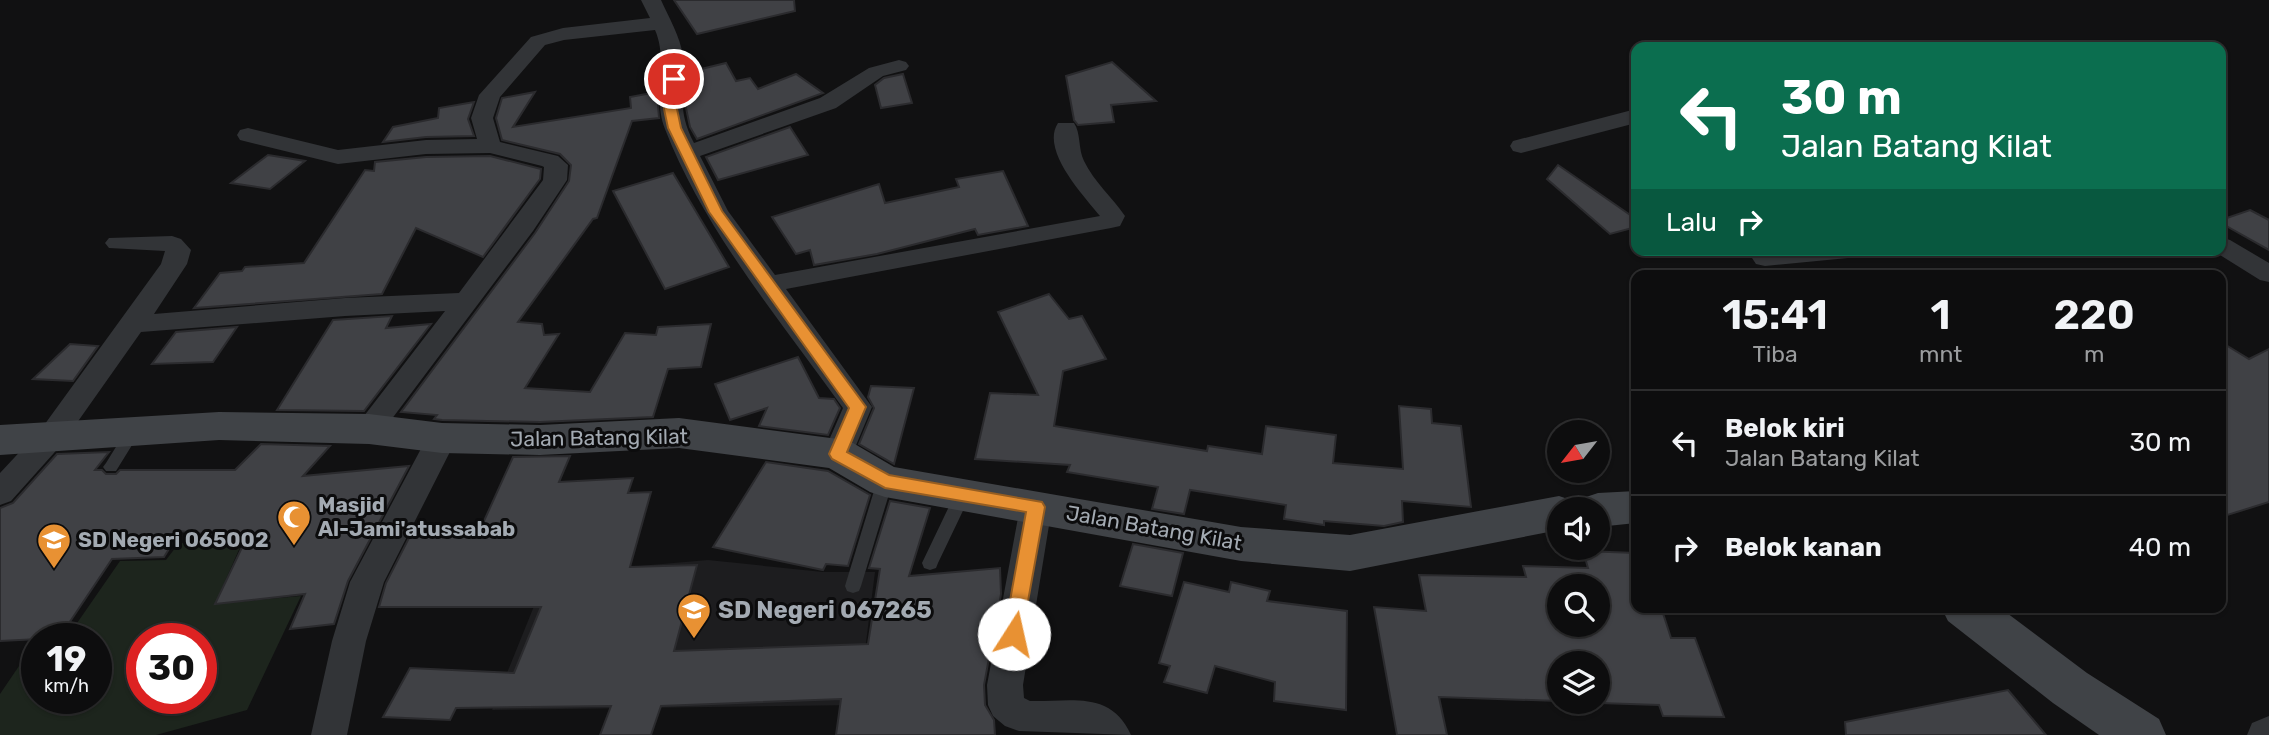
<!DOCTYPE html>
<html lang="id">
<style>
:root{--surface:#0d0d0e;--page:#1b1b1c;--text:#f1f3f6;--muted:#9a9c9e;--line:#2d2d2e}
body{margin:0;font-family:Rubik,sans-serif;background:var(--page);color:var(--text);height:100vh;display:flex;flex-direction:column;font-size:26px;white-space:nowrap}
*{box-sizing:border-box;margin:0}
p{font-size:23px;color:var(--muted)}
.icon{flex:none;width:38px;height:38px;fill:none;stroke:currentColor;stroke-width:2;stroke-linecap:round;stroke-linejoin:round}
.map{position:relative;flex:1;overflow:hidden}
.side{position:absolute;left:1631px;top:270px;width:595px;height:343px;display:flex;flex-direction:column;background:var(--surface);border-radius:14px;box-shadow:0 2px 5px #0004,0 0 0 2px var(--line)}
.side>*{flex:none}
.top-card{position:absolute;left:1631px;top:42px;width:595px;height:214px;border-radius:14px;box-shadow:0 2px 5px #0004,0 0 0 2px var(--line);background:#0b6e4f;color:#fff;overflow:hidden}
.needle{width:46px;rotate:239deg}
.buttons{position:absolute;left:1547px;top:420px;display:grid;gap:14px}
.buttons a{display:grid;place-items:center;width:63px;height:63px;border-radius:50%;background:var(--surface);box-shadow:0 2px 5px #0004,0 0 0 2px var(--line);font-size:35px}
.speed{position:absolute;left:21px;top:623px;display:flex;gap:14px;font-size:35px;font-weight:700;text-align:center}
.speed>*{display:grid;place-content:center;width:91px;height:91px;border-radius:50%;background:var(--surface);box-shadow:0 2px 5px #0004,0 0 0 2px var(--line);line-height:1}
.speed small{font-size:18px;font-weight:400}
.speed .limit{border:10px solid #d22;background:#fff;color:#111}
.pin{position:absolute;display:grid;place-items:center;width:60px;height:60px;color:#fff;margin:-30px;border:4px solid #fff;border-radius:50%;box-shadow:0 2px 7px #0007}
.me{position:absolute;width:77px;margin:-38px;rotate:10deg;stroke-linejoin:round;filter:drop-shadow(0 0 5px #0008)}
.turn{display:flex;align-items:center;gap:24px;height:147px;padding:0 35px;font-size:32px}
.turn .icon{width:91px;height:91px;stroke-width:2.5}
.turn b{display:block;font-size:49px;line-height:60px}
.then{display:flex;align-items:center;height:66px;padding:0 35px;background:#0003;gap:14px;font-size:26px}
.eta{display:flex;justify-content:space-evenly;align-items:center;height:119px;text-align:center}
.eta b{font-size:42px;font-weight:600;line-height:49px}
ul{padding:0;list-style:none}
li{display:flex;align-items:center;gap:21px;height:105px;padding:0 35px;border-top:2px solid var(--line)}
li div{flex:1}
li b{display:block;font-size:26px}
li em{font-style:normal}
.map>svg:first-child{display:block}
.built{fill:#1d1d1f}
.green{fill:#1d251d;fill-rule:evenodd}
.building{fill:#404145;stroke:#2b2b2e;stroke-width:2;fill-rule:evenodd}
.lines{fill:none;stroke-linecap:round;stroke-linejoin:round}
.lane{fill:#323437;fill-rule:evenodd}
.street{fill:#323437;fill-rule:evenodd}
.secondary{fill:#404347;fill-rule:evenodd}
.route{fill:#e89133;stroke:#975e21;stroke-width:2}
.labels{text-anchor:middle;stroke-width:6;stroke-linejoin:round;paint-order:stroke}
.street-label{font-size:21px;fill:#a3aab2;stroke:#0c0c0d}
.poi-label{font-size:21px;font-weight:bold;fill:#a3aab2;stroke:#0c0c0d;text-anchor:start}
.near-poi-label{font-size:24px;font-weight:bold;fill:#a3aab2;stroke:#0c0c0d;text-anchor:start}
</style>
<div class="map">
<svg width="2269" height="735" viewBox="0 0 2269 735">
<rect width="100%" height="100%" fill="#111112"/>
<path class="built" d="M708 560 823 572H875L858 705 492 710 547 574Z"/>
<path class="green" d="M179 543 241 545 215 604 301 596 247 710 156 735H0V694L19 666 37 665V698H96V639H66L120 561 166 560ZM142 639H201V698H142Z"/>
<g class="building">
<path d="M674 0H794L795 11 697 34Z"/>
<path d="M1112 62 1156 101 1111 105 1114 122 1078 125 1074 120 1066 76Z"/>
<path d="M726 63 736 81 750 78 758 89 796 74 823 93 697 139 690 127 686 108V87L696 86 689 72Z"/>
<path d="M903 74 912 103 881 108 875 85 884 78Z"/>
<path d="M535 92 513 127 631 108 630 97 657 92 659 118 632 121 597 218 593 219 518 322 542 324 544 335 559 334 525 388 590 392 625 333 656 335 658 327 711 324 701 367 668 369 653 417 540 422 442 420 434 419 437 415 401 412 535 233 569 181 571 165 560 154 502 140 496 118 502 98Z"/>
<path d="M474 102 468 119 474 136 426 137 383 142 393 127 438 118 439 108Z"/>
<path d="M790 127 808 155 718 180 706 157Z"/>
<path d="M268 155 305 161 270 189 231 183Z"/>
<path d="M490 156 541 169 540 179 483 257 416 228 382 294 194 308 220 273 242 271 245 267 304 263 365 170 374 171 375 162 426 157Z"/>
<path d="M1558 165 1636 219V227L1610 234 1547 179Z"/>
<path d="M1003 171 1028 226 978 235 975 229 877 254 814 265 810 250 796 254 772 217 879 184 885 203 959 187 956 179Z"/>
<path d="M673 173 729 267 665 289 613 191Z"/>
<path d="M2250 210 2269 220V250L2221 223V220Z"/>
<path d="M1049 294 1069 319 1082 316 1106 359 1063 371 1054 426 1207 451 1208 446 1262 454 1266 426 1336 435 1333 463 1403 469 1399 406 1431 409 1432 423 1461 426 1471 507 1402 501 1403 522 1384 526 1324 521V525L1284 519 1286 505 1190 490 1184 514 1152 509 1158 487 1067 472 1070 465 975 459 990 393 1038 395 998 312Z"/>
<path d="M392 316 386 328 431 324 364 411 277 410 333 320Z"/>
<path d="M237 327 213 362 152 364 176 332Z"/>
<path d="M2221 342 2249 359 2269 349V502L2221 517Z"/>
<path d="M70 344 98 346 73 381 33 379Z"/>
<path d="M798 357 819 398 834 399 840 408 828 435 759 426 767 408 730 420 715 384Z"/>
<path d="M871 386 914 388 894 464 859 444 874 408 868 397Z"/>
<path d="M261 444 330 446 303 476 409 466 348 581 334 624 290 629 305 594 215 604 246 539 180 531 164 557 112 559 59 638 0 641V508L13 503 57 454 109 452 95 470H102L106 474H116L120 470H235Z"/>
<path d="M570 456 559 482 633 478 628 493 651 492 630 567 697 565 674 651 868 644 880 569 869 568 890 501 930 508 909 576 1000 568 1001 594 995 630 987 631 989 658 984 685 985 705 994 720 995 735H836L841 699 661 706 651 735H600L611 706 456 708 450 720 383 717 410 668 514 673 541 607H379L386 583 412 532H479L513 457Z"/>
<path d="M766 462 828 471 870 495 848 566 826 564 823 570 713 547Z"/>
<path d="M1133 544 1183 553 1172 596 1120 586Z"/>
<path d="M1583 551 1636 553V607H1661L1671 638H1695L1724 717 1663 716 1659 705 1569 702H1598V663H1559V701L1439 697 1447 735H1397L1374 607 1426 611 1419 575 1526 577 1523 566 1588 568ZM1559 586H1598V625H1559Z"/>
<path d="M1184 582 1229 592 1231 582 1270 591 1267 601 1347 611 1346 710 1274 701 1275 682 1215 666 1207 693 1164 682 1170 666 1159 663Z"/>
<path d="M2008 690 2046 735H1846L1845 722Z"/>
</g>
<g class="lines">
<g class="lane">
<path d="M132 428 137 429 139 433 137 437 116 471H106L103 467 106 463 127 429Z"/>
<path d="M885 475 890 477 893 481 861 586 859 591 853 593 847 591 845 586 877 481 880 477Z"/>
<path d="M963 488 968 490 971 494 938 563 936 568 930 570 924 568 922 563 955 494 958 490Z"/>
</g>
<g class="street">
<path d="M641 0H661C669 18 680 36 683 56 688 93 674 104 694 143L820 98 869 68 899 60 906 62 909 66 906 70 883 76 836 108 700 156 728 211 775 275 1100 216C1084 196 1040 150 1058 123H1074C1081 133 1078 149 1084 161 1094 182 1112 197 1125 216L1120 226 1111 228 786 289 872 407 849 462 838 465 827 462 823 454 843 408C780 320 704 230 665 129 652 97 669 62 655 30L564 40 545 45 500 97 493 118 500 142 558 156 568 165 567 180 533 231 379 436 369 440 359 436 354 429 445 311 345 316 141 332 62 444 11 501 0 505V473L42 428 161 264 165 251 109 248 105 243 109 238 172 236 181 239 191 250 187 264 154 314 345 298 459 293 543 180 544 167 542 166 490 153 426 154 338 164 240 140 237 135 240 130 248 128 338 150 426 140 477 139 471 118 479 95 531 37 563 28 650 18Z"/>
<path d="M1636 109V123L1521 153 1513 151 1510 146 1513 141Z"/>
<path d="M2221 237 2230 240 2269 263V282L2260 280 2212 250H2221Z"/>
<path d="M1765 250H1860L1857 255 1848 258 1765 266 1756 264 1752 258 1756 252Z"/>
<path d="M442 427 453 430 457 438 384 582 366 641 347 735H311L332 641 350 582 431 430Z"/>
<path d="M1036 495 1047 499 1052 507 1023 685 1024 698 1030 701C1071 702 1111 690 1131 735L1019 731 1005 726 993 716 988 705 987 685 1020 507 1025 499Z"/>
<path d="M2269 716V735H2247L2252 723Z"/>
</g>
<g class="secondary">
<path d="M219 412 369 414 442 423 540 425 679 418 838 439 853 443 894 467 1241 527 1350 535 1559 496 1574 501 1578 508 1583 498 1598 493 1636 491V523L1598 527V509H1559V530L1350 571 1241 561 885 497 870 492 829 468 679 448 540 455 442 453 369 444 219 440 0 455V425Z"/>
<path d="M1941 607H1999L2087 673 2159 719 2166 735H2099L2053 703 1948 621Z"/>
</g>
</g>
<path class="route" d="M674 76 680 79 677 109 681 128 722 211 866 407 847 452 889 475 1042 502 1045 507 1021 640 1014 643 1007 640 1004 634 1026 512 885 488 832 459 829 454 849 408 709 212 668 128 664 109 668 79Z"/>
<defs>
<g id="mosque-pin" transform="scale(1.75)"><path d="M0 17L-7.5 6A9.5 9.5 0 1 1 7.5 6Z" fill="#e89133" stroke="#0c0c0d"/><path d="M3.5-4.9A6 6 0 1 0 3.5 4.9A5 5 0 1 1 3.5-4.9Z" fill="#fff"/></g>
<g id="school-pin" transform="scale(1.75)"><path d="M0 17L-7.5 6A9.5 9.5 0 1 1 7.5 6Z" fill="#e89133" stroke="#0c0c0d"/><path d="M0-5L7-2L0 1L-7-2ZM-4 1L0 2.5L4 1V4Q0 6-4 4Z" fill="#fff"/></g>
</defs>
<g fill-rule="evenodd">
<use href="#mosque-pin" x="294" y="517"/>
<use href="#school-pin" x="54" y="540"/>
<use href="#school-pin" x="694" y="610"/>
</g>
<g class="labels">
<g class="street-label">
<text transform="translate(599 438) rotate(-1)" y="7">Jalan Batang Kilat</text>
<text transform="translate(1154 528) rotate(10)" y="7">Jalan Batang Kilat</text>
</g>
<g class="poi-label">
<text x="318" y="512">Masjid<tspan x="318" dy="24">Al-Jami'atussabab</tspan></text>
<text x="78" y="547">SD Negeri 065002</text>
</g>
<g class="near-poi-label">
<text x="718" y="618">SD Negeri 067265</text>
</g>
</g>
</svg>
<div class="buttons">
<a><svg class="needle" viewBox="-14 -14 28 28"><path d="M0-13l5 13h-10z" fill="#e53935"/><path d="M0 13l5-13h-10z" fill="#9a9c9e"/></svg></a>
<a><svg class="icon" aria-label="sound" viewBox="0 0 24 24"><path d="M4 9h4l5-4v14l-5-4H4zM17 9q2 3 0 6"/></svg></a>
<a><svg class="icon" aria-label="search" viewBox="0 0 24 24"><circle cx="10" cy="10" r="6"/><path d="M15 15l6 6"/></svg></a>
<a><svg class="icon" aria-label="layers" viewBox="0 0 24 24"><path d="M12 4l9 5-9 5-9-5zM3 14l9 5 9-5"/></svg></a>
</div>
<div class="speed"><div>19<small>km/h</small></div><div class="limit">30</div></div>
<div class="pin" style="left:674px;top:79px;background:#d93025"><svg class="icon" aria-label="arrive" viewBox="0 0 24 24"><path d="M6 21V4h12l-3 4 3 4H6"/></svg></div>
<svg class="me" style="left:1014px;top:634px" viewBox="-20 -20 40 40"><circle r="19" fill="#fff"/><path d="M0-13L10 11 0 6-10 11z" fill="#e89133"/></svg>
<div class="top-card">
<div class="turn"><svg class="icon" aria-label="left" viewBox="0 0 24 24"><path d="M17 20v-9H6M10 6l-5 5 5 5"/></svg><div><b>30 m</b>Jalan Batang Kilat</div></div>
<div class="then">Lalu<svg class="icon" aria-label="right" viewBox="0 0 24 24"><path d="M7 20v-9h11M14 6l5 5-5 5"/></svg></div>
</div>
<section class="side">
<div class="eta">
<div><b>15:41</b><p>Tiba</p></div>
<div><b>1</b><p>mnt</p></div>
<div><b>220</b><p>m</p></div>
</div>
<ul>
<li><svg class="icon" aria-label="left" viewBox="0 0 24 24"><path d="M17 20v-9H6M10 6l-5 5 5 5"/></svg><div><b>Belok kiri</b><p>Jalan Batang Kilat</p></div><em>30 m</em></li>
<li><svg class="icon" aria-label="right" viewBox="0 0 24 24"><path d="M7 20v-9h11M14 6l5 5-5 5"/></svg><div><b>Belok kanan</b></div><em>40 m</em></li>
</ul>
</section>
</div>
